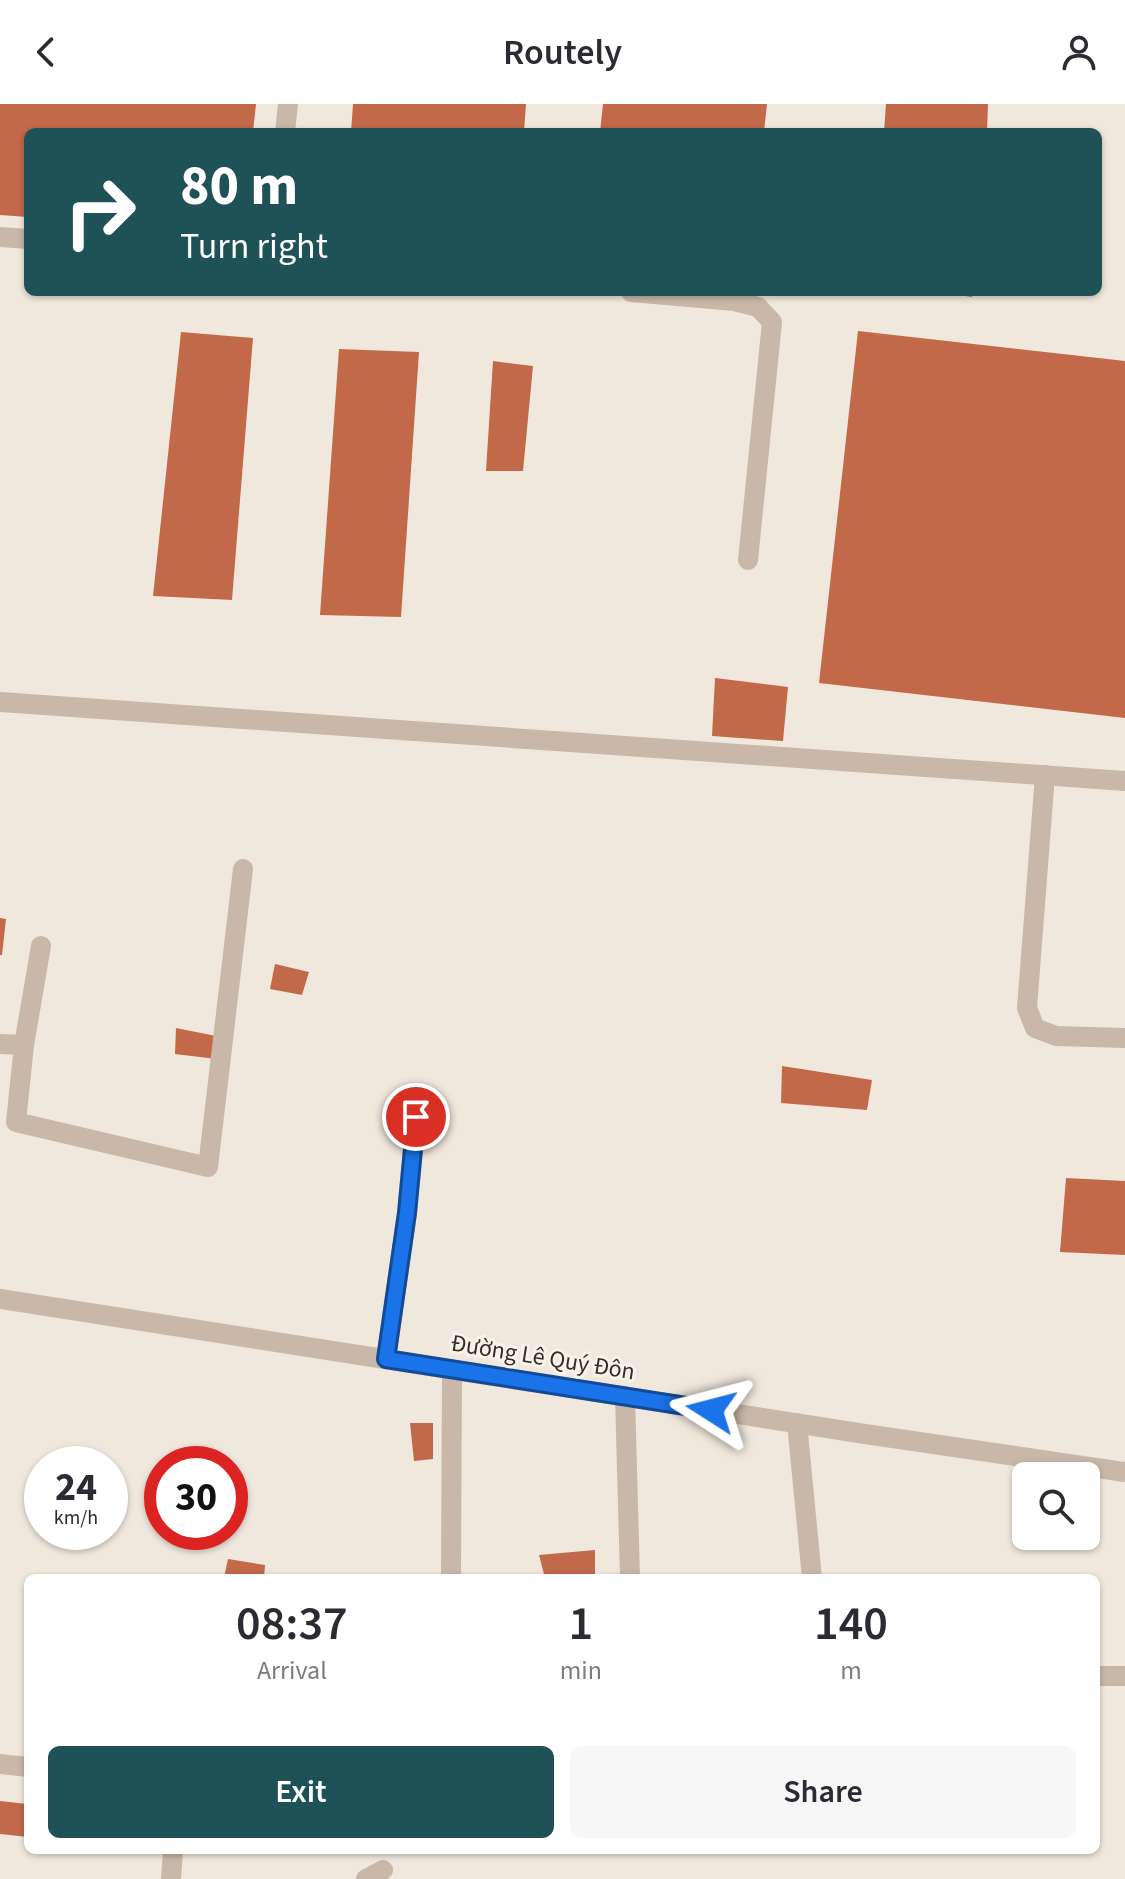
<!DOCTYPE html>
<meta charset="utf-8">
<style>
:root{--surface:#fff;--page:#f7f7f7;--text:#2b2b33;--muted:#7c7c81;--accent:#1f5256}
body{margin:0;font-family:"Source Sans 3",sans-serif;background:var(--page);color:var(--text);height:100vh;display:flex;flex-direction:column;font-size:30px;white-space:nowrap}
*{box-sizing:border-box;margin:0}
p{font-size:26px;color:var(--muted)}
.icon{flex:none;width:44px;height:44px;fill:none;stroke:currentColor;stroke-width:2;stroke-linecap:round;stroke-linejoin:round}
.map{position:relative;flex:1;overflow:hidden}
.panel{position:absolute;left:24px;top:1470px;width:1076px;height:280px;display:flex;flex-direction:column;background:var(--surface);border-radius:12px;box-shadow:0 2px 6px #0004}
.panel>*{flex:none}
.hud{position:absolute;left:24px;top:24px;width:1078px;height:168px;border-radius:12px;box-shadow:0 2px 6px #0004;background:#1f5256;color:#fff;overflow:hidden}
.controls{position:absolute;left:1012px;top:1358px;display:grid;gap:16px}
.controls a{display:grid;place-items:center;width:88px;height:88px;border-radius:12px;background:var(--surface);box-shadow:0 2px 6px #0004;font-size:40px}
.speed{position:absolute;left:24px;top:1342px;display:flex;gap:16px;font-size:40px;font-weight:700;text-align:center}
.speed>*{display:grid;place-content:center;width:104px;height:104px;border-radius:50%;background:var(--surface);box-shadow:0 2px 6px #0004;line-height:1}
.speed small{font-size:20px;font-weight:400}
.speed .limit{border:12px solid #d22;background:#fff;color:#111}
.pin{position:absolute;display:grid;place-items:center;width:68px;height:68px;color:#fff;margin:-34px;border:4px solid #fff;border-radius:50%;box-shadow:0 2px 8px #0007}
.me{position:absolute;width:88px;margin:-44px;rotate:279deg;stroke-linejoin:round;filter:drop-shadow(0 0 6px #0008)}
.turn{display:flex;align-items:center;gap:28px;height:168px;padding:0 24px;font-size:36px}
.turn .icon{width:104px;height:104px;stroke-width:2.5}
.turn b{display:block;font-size:56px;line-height:68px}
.eta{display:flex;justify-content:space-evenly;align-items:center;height:136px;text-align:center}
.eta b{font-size:48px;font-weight:600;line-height:56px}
.primary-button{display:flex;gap:16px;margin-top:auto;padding:16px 24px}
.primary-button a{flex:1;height:92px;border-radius:12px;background:var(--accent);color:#fff;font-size:32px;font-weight:600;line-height:92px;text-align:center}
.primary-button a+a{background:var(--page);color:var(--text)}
header{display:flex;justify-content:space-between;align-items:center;height:104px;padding:0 24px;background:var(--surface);font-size:36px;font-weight:600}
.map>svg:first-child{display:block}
.building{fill:#c2694a}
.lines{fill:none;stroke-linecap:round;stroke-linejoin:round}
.street{stroke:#c9b8a9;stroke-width:20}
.route-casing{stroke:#114b97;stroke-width:20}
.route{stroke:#1a73e8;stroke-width:14}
.labels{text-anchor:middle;stroke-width:6;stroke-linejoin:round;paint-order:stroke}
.street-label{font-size:24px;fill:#362d29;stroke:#f9f2e9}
</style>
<header><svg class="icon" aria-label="back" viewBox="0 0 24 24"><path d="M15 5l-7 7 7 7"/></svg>Routely<svg class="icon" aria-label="person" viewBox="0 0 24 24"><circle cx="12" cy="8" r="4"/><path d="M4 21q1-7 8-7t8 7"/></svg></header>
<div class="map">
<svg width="1125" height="1775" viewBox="0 0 1125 1775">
<rect width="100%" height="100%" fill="#f1e8dd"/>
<g class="building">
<path d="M0 0H256L253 28H28V113L0 111Z"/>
<path d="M353 0H526L524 28H351Z"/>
<path d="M603 0H767L764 28H600Z"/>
<path d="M886 0H988L987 28H884Z"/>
<path d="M952 188H972V193L952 190Z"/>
<path d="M858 227 1125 257V614L819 579Z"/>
<path d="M181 228 253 234 232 496 153 492Z"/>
<path d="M339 245 419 248 401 513 320 511Z"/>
<path d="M493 257 533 262 523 367H486Z"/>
<path d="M715 574 788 583 783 637 712 632Z"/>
<path d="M0 814 6 815 2 851H0Z"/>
<path d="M275 860 309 868 302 891 270 885Z"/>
<path d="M176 924 216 932V955L175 950Z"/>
<path d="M782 962 872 976 867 1006 781 999Z"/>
<path d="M1066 1074 1125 1077V1151L1060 1148Z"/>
<path d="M410 1319H433V1355L414 1357Z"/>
<path d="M595 1446V1474H545L539 1451Z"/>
<path d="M228 1455 265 1461 264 1474H224Z"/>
<path d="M0 1697 27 1700 28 1733 0 1730Z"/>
</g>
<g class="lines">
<g class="street">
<path d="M285 28 288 0"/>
<path d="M0 133 28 135"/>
<path d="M631 188 734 197 758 203 772 218 748 456"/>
<path d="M0 598 1125 677"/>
<path d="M1045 671 1027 904 1035 924 1056 932 1125 934"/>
<path d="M41 842 24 941 16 1018 208 1063 243 765"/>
<path d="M0 940 24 941"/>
<path d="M0 1195 865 1330 1125 1368"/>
<path d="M386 1255 407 1109 416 1013"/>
<path d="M625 1292 630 1474"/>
<path d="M797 1319 812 1474"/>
<path d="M451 1474 452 1266"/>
<path d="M1096 1572H1125"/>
<path d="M0 1660 28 1663"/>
<path d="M171 1775 173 1746"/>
<path d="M366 1775 383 1766"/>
</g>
</g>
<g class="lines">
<g class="route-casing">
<path id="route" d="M416 1013 407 1109 386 1255 711 1306"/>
</g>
<use href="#route" class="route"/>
</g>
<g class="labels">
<g class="street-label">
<text transform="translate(543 1253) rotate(9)" y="8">Đường Lê Quý Đôn</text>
</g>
</g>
</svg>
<div class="controls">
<a><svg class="icon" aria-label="search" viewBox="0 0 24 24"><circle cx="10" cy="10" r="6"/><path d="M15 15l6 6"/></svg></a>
</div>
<div class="speed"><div>24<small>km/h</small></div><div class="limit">30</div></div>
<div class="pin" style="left:416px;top:1013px;background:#d93025"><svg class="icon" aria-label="arrive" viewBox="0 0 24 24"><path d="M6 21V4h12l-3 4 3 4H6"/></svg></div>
<svg class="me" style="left:711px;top:1306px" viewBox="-20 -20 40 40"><path d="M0-17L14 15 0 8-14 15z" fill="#1a73e8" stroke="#fff" stroke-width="4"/></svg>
<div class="hud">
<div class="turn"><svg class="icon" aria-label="right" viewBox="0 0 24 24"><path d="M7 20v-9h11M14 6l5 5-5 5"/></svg><div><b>80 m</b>Turn right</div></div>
</div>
<section class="panel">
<div class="eta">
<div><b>08:37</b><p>Arrival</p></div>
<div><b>1</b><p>min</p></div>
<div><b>140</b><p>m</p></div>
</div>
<div class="primary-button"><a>Exit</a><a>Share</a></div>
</section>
</div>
